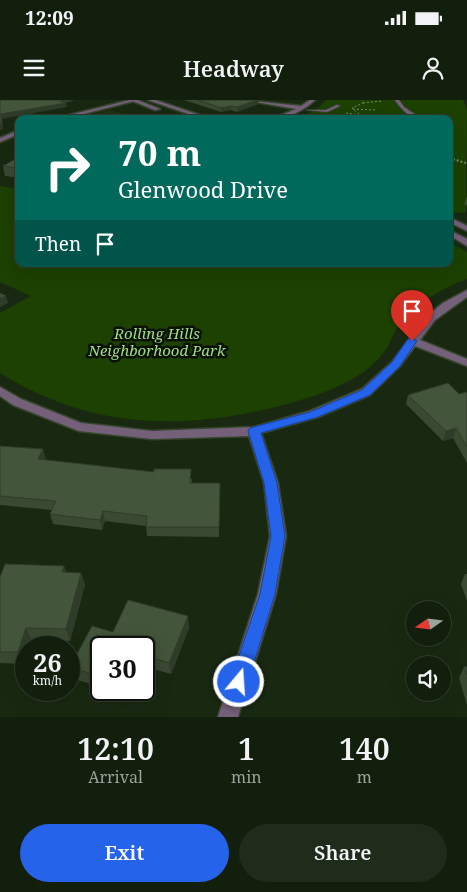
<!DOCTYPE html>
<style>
:root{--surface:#131f0d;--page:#202c1b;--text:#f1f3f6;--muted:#9da29d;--line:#323d2e;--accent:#2563eb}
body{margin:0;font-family:"Noto Serif",serif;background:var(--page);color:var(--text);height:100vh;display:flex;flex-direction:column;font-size:19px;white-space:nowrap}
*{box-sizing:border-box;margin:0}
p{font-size:16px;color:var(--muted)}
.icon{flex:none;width:28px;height:28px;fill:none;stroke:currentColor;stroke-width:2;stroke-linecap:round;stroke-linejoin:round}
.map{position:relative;height:617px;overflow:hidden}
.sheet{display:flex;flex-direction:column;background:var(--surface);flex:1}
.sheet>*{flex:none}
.guide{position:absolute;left:15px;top:15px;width:438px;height:152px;border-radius:10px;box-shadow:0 5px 20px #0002,0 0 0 1px var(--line);background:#00695c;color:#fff;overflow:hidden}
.needle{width:32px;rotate:256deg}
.controls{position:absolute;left:406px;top:501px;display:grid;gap:10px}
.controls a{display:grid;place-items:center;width:45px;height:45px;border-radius:50%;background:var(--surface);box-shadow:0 5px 20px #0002,0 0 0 1px var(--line);font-size:25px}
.speed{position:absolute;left:15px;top:536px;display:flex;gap:10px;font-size:25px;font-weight:700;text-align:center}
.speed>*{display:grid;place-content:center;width:65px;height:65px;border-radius:50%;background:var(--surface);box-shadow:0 5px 20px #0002,0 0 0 1px var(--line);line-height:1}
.speed small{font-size:12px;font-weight:400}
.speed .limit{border:2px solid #111;border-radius:8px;background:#fff;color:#111}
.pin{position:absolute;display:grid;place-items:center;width:42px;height:42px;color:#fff;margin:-51px -21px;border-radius:50% 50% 50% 0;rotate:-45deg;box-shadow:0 0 5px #0007}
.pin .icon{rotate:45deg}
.me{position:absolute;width:55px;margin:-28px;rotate:18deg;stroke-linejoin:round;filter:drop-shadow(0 0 4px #0008)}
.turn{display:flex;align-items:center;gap:18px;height:105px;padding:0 20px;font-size:22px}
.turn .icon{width:65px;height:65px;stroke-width:2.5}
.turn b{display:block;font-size:35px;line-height:42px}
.then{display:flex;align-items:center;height:48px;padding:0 20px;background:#0003;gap:10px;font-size:19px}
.eta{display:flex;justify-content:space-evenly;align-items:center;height:85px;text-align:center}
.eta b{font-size:30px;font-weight:600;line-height:35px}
.cta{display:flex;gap:10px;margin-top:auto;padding:10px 20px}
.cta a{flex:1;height:58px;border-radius:30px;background:var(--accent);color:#fff;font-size:20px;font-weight:600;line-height:58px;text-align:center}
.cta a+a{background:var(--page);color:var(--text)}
.status{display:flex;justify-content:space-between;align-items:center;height:35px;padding:0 25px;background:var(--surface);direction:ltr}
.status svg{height:14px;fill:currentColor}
header{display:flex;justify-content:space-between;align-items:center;height:65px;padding:0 20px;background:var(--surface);font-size:22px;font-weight:600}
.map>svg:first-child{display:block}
.built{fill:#1f3314}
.green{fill:#1c4100}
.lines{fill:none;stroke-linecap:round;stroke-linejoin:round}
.service-casing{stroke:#36452e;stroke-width:2}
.minor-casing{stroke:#36452e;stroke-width:3}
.tertiary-casing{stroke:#36452e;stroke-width:3}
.path-far1{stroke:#7b8974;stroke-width:1;stroke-dasharray:2 2;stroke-linecap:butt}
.path{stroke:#7b8974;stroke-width:2;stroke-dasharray:2 2;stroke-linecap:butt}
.service{fill:#756079;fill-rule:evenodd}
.minor{fill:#756079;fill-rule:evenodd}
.tertiary{fill:#756079;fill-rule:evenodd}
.wall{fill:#3a4932}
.shaded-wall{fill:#2f3c29}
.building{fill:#43553a;stroke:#2f3c29}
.route{fill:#2563eb;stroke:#184099}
.labels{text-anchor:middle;stroke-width:5;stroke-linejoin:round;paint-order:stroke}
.park-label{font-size:15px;font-style:italic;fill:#a2dd84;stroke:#091006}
</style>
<div class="status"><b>12:09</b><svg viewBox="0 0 49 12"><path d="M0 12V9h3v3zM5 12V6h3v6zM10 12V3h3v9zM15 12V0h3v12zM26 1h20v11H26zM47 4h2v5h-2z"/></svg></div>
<header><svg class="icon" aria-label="menu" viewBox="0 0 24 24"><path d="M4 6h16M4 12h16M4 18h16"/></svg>Headway<svg class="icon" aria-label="person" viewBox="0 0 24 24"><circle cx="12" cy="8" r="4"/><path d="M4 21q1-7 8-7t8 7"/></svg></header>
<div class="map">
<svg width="467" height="617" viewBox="0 0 467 617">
<rect width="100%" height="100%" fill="#192911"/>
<path class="built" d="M109 10 127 15 147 19H74Z"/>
<g class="green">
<path d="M326 0H463L467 10 466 112 455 113 449 109V19H296C307 14 318 10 326 0Z"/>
<path d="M0 86 19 89 16 91 19 92V164H88L93 166 97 164H449V142L467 152V179C444 188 417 202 401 222 395 229 392 238 388 246 383 255 371 267 362 273 333 292 300 301 267 309 171 331 85 326 0 273V213L31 196 0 182Z"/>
</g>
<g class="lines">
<g class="service-casing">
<g id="service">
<path d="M395 0H399L404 7 422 19C410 19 401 9 395 0Z"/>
<path d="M337 5 340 6 327 12 307 10H326Z"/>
</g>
</g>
<g class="minor-casing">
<g id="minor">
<path d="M130 0H138L64 19H53Z"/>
<path d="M244 0 301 6 310 0H315C304 10 288 19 272 19L296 9Z"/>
<path d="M19 30V34L0 42V38Z"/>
<path d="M467 190V197L435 220 420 240 467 259V266L415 246 400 266 370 295 318 317 261 333 278 383 286 436 276 494 238 617H218L258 494 270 436 264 383 249 336 152 339 79 331 13 305 0 296V287L21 299 81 323 152 331 254 327 310 311 362 289 392 262 427 216 443 203Z"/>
</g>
</g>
<g class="tertiary-casing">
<g id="tertiary">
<path d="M130 0H137L160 9 155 10Z"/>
<path d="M148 0H155L212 19H203Z"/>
<path d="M449 117 467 126V131L449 122Z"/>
<path d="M449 130 467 139V146L449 135Z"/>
</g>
</g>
<g class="path-far1">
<path d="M363 3 382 1"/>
<path d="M353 9 376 10"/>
<path d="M346 13 389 19"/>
<path d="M359 14 352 8 363 3V0"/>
</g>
<path class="path" d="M449 58 466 63"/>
<use href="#service" class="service"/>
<use href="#minor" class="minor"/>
<use href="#tertiary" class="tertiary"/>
</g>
<g class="wall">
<path d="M184 0H259L258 4 237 12 231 10 221 12Z"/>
<path d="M19 57V78L5 76 3 66Z"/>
<path d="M467 97V106L464 104 466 98Z"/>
<path d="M467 292V363L453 338 443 341 406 304 408 295 459 294Z"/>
<path d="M0 346 46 359 45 360 192 379V383H220L219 437 147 436 146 426 105 421 102 430 53 424 50 414 52 410 0 405Z"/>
<path d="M64 466 66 473H81L85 485 70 541 31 539 28 548H26V555L24 564 0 563V477Z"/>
<path d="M465 474H467V501L461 484Z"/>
<path d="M189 528 171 574 146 567 144 572V548H101V587L74 579 70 567 113 532Z"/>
<path d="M464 567H467V605L459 578Z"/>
<path d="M110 590H136L133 597Z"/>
</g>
<g class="shaded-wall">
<path d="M62 0H75L66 3 67 7 2 19 3 29 0 30 1 14Z"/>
<path d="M259 0 258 4 237 12V7Z"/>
<path d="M231 6V10L221 12V8Z"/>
<path d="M6 196 8 203 0 207V198Z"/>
<path d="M456 328 453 338 443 341 446 331Z"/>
<path d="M43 349 46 359 41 369 38 359Z"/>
<path d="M103 411 105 421 102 430 100 420Z"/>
<path d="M64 466 68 478 62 472Z"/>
<path d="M81 473 85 485 70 541 66 529Z"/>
<path d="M188 516 189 528 171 574 169 563Z"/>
<path d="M26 528 31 539 28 548H26V555L24 564 18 552Z"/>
<path d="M144 556 146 567 144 572Z"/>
<path d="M131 590H136L133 597Z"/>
</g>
<g class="building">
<path d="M0 0H62L60 1 66 3 1 14 2 23 0 24Z"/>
<path d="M198 0H258L237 7 231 6 221 8Z"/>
<path d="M19 57V68L3 66Z"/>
<path d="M0 193 6 196 0 198Z"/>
<path d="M448 283 459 294 467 292V347L456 328 446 331 408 295Z"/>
<path d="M0 346 43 349 38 359 154 372V369H191L190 383H220L219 427H146L147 416 103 411 100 420 50 414 56 401 0 396Z"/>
<path d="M5 464 64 466 62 472 81 473 66 529 26 528 18 552H0V477Z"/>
<path d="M128 500 188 516 169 563 144 555V548H101V577L70 567 92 526 113 532Z"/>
<path d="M464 567H467V575Z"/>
</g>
<path class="route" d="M412 238 417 241 400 266 370 295 318 317 261 333 277 383 285 436 275 494 248 582 245 588 239 590 233 588 230 582 260 494 271 436 264 383 248 331 250 328 310 312 362 290 392 262 408 239Z"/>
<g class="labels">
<g class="park-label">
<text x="157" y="239">Rolling Hills<tspan x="157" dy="17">Neighborhood Park</tspan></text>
</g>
</g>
</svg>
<div class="controls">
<a><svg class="needle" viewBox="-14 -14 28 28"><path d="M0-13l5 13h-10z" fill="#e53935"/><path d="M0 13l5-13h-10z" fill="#9da29d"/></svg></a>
<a><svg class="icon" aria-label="sound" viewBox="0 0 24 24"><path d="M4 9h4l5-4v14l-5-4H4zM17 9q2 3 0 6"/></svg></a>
</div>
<div class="speed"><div>26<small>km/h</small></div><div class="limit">30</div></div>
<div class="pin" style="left:412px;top:241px;background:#d93025"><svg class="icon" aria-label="arrive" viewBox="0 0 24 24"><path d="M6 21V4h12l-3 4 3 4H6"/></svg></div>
<svg class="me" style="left:239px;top:582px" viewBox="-20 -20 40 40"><circle r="17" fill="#2563eb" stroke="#fff" stroke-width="3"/><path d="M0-11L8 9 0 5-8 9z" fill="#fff"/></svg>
<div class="guide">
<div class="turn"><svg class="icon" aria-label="right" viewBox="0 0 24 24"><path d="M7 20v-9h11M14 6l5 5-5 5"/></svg><div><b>70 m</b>Glenwood Drive</div></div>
<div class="then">Then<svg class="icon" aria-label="arrive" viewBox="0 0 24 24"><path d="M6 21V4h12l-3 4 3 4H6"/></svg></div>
</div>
</div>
<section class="sheet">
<div class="eta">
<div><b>12:10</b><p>Arrival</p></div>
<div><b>1</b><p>min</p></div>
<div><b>140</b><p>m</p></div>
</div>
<div class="cta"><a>Exit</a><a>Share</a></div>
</section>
